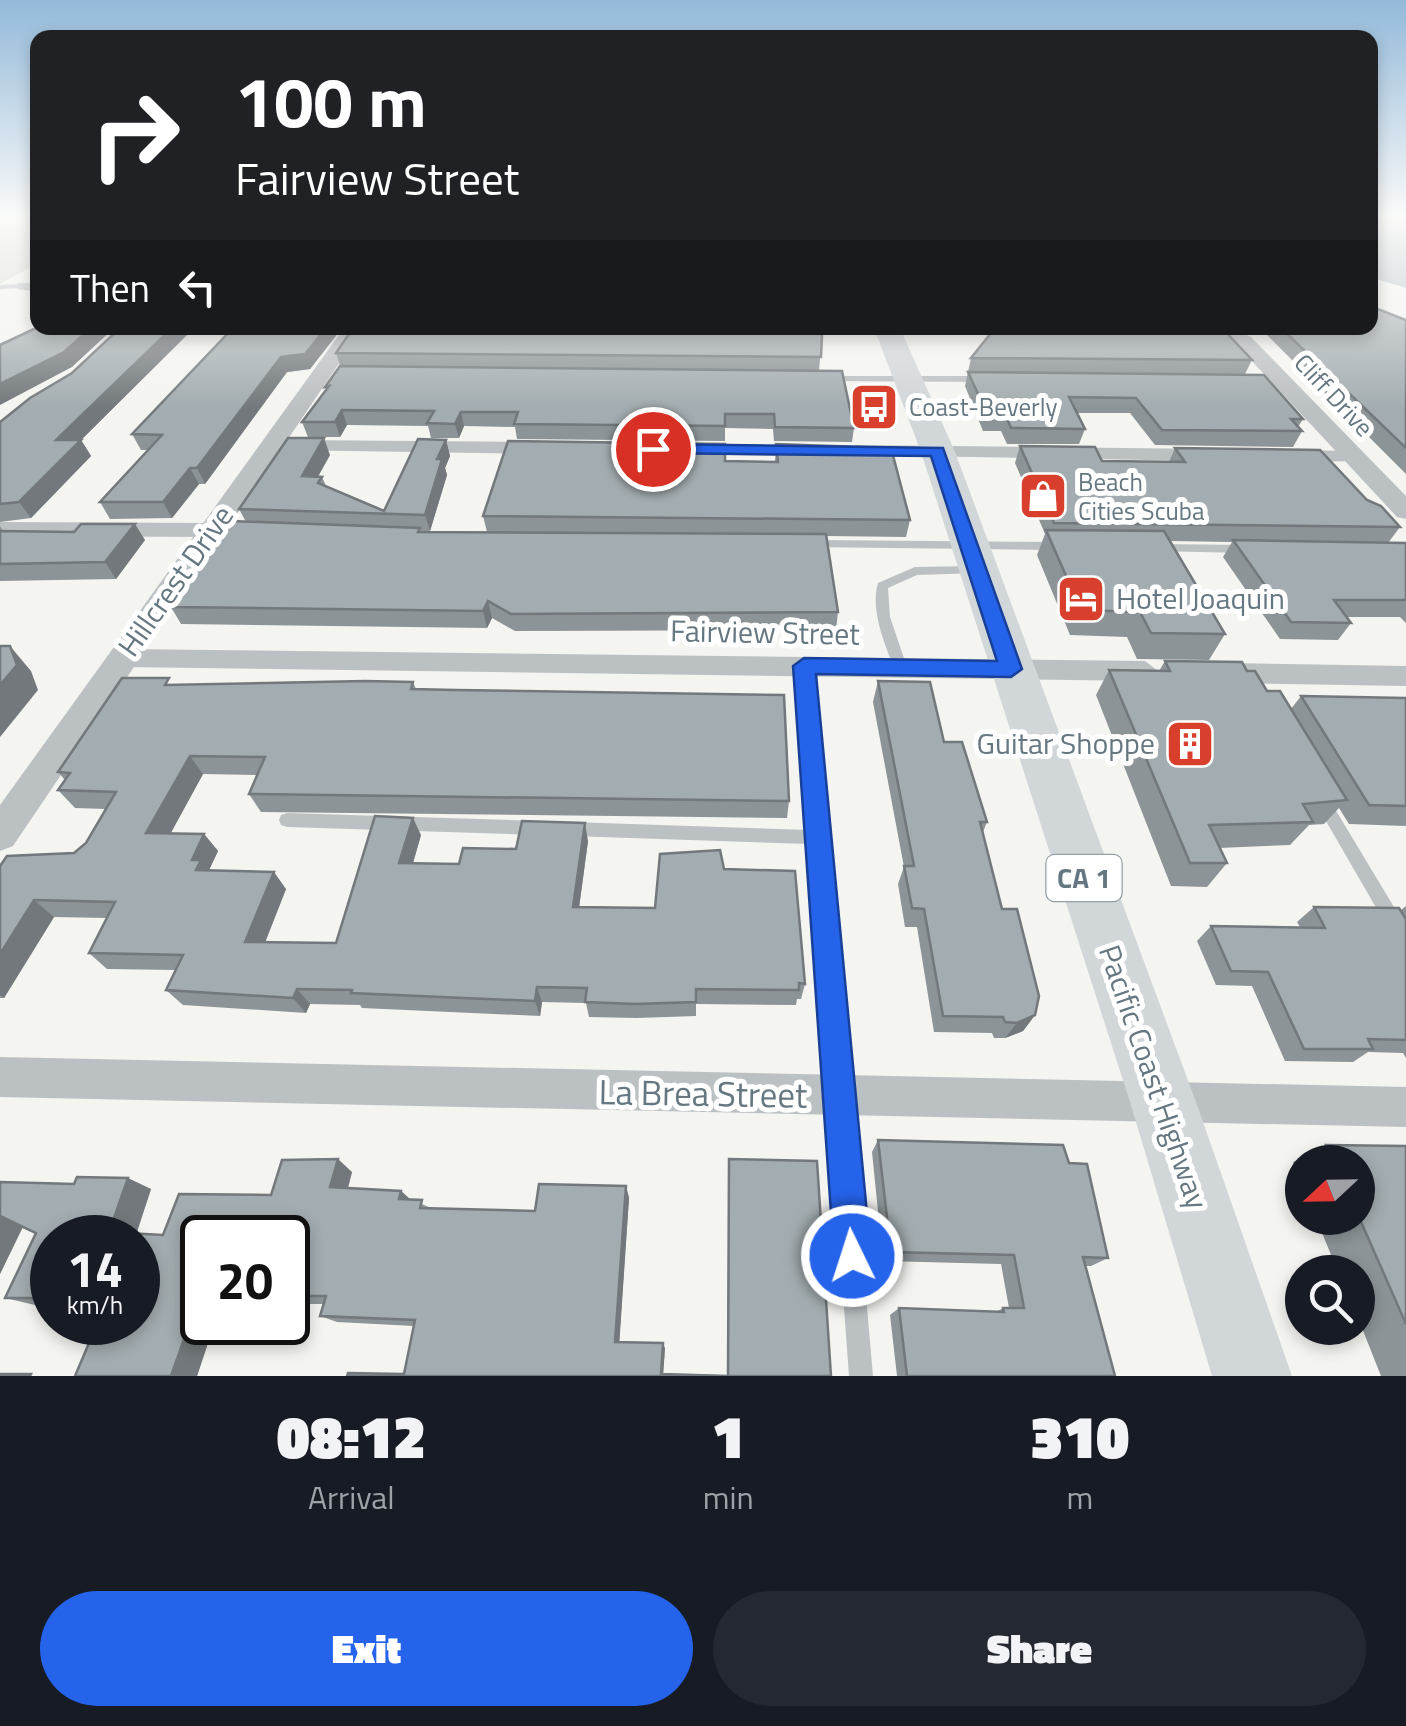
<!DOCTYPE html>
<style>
:root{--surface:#171b24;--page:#242831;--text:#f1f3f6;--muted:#9ea1a6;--accent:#2563eb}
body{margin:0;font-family:"Titillium Web",sans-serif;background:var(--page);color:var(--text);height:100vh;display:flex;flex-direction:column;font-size:38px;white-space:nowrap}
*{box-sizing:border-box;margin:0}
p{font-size:32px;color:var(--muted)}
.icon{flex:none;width:55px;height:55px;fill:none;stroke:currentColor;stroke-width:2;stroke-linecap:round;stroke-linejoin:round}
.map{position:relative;height:1376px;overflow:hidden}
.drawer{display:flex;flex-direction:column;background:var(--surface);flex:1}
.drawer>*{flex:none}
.guide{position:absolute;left:30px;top:30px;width:1348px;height:305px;border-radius:20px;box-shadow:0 5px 15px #0003;background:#202124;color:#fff;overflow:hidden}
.needle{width:65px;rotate:248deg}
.fabs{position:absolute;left:1285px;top:1145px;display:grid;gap:20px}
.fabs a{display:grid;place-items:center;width:90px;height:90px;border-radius:50%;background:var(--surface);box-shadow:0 5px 15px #0003;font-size:50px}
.speed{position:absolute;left:30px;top:1215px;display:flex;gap:20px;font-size:50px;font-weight:700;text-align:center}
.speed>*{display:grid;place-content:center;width:130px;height:130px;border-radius:50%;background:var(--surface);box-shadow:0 5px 15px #0003;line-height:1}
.speed small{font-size:25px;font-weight:400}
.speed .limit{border:5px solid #111;border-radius:15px;background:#fff;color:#111}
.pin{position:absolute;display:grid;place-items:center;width:85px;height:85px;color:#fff;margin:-42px;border:5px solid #fff;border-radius:50%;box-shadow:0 2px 10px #0007}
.me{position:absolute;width:110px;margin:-55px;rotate:356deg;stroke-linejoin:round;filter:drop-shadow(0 0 8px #0008)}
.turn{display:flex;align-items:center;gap:35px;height:210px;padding:0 40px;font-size:45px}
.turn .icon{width:130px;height:130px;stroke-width:2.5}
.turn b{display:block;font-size:70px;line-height:85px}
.then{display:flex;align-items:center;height:95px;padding:0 40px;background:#0003;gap:20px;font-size:38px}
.eta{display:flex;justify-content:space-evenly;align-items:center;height:170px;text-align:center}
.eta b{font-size:60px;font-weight:800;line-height:70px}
.action{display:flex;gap:20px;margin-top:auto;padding:20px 40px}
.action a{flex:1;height:115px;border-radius:60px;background:var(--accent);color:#fff;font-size:40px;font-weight:800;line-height:115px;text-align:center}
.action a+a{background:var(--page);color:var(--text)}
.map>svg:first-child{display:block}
.green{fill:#d4d9d0}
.water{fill:#b3c1c3}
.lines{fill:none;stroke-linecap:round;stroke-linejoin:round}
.service{fill:#bbc0c2;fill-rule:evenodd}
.minor{fill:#bbc0c2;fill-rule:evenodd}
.tertiary{fill:#bbc0c2;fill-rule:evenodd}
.trunk{fill:#d1d6d9;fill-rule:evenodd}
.wall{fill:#8c9497}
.shaded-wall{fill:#72787b}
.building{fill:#a3acb0;stroke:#72787b;stroke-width:2.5}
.route{fill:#2563eb;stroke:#184099;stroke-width:2.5}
.labels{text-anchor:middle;stroke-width:10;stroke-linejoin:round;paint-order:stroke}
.far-street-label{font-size:25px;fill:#657780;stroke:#fff}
.far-poi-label{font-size:25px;fill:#657780;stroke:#fff;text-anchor:start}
.shield{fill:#fff;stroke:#93a0a6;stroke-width:2.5}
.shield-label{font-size:28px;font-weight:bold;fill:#657780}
.street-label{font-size:30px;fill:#657780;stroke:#fff}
.poi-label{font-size:30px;fill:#657780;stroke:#fff;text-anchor:start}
.near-street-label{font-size:35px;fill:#657780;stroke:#fff}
</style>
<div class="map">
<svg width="1406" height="1376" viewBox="0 0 1406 1376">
<rect width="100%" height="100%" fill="#f4f4f1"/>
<path class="green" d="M0 216H37L38 263 0 284Z"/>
<path class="water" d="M1370 216H1406V288L1370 277Z"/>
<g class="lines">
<g class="service">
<path d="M25 284V288H22L0 289V285Z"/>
<path d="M823 376H985L989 379 985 382 826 381 822 378Z"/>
<path d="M812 540 1056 542 1062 546 1056 550 808 547V541Z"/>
<path d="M1157 544 1246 545 1252 549 1246 553 1153 551V545Z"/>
<path d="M976 566 982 570 980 573 917 575 888 588 890 617 907 667 905 670H895C885 645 870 610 878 583L915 567Z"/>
<path d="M804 661 811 666 825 832 828 837 826 841 873 1376H849L810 844 571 836 565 834 563 829 565 824 571 822 809 830 797 666Z"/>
<path d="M1324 798 1329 799 1406 927V951L1400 949 1319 809 1316 804 1319 799Z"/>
<path d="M287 813 539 821 545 823 547 828 545 833 539 835 287 827 281 825 279 820 281 815Z"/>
</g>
<g class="minor">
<path d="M17 283H38V292L17 289Z"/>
<path d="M291 440 543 442 553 448 543 454 284 450V442Z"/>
<path d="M691 444 813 445 823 451 813 457 684 454 681 450Z"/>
<path d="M856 445 1208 449 1218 455 1208 461 849 455 846 451Z"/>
<path d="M1354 451 1361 453V461L1291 462 1281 456 1291 450Z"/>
<path d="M0 522 212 523 223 530 212 537 0 536Z"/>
<path d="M123 649 1145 661 1158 671 1145 681 123 667 110 658Z"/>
<path d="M1223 663 1406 666V686L1223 683 1209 673Z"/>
<path d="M0 1057 1406 1087V1127L0 1097Z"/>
</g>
<g class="tertiary">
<path d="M344 328H363L13 846 0 851V805Z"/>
<path d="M1207 328H1231L1251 337 1406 496V519L1397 517 1237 345Z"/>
</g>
<path class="trunk" d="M874 328H900L955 452 1196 1102 1292 1376H1212L1130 1102 921 452Z"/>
</g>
<g class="wall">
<path d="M1406 320V474L1260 328H1370Z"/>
<path d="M120 328H194L81 440 91 456 31 518 0 522V422L72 373Z"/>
<path d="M233 328H342L310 369 287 372 205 484H199L172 518 110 519 100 502 148 450H141L132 434Z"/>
<path d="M1193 331 1252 360 1245 374 1303 419 1298 427 1302 431 1293 447 1155 445 1130 413H1077L1085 429 1079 444H1007L1001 431H983L965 386 971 358Z"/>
<path d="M822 336 819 371 854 428 852 442 774 441 773 429 725 428V441L517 439 515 427 464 426 459 438H431L428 426 347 425 340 437H308L302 422 326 390 340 366 336 353Z"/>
<path d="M446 440 450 456 445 468 447 475 430 531 487 532 483 516 725 461 775 462 776 444 910 520 906 537 827 536 838 612 836 630 515 631 492 618 487 628 181 624 171 607 246 522 239 509 330 455 318 477H322L326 486 384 511Z"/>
<path d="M1020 446 1102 461 1169 462 1175 448 1367 500 1400 527 1388 543H1406V623L1400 617H1347L1351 623 1338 640 1280 639 1223 557 1232 542 1169 541 1225 634 1209 660 1137 659 1127 637 1070 635 1037 555 1045 534 1015 463Z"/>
<path d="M0 526 3 531 145 540 116 579 0 581Z"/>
<path d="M1165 661 1247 671 1267 691 1291 709 1301 696 1406 698V826L1349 824 1339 808 1324 824 1309 825 1290 845 1219 848 1227 863 1207 887 1171 886 1096 695 1109 670 1159 671Z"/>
<path d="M878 681 944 742 987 822 983 832 1002 909 1035 1015 1023 1031 1005 1038H994L992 1033 934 1032 917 927H905L898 884 904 867 873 702Z"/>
<path d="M413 682 416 689 789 801 787 818 261 812 249 794 257 775 203 774 170 834H204L218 851 209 870 286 889 265 942 336 943 421 835 413 863 459 864 516 849 588 841 579 907 655 908 724 869 805 984 801 999H797L796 1005 696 1004V1016L637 1018 589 1017 586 1003 542 1002 540 1016 362 1008 360 1005 310 1004 306 1013 183 1005 166 990 176 970 107 969 89 953 107 918 54 917 4 998H0V866L74 853 86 843 106 809 75 808 58 790 65 780 58 772 173 685Z"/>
<path d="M1406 906V1058L1403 1053 1368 1052 1353 1062 1285 1061 1252 986 1216 985 1197 941 1211 926 1300 927 1297 922 1314 907 1401 910Z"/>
<path d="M878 1140 1069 1163 1108 1258 1091 1266H1086L1115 1376H897L890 1315 899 1308 996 1312 1003 1308H1009L1001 1264 883 1261 872 1152Z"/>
<path d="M1326 1145 1406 1146V1376H1381L1358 1318V1272H1338L1316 1218H1358V1162H1302V1186L1293 1162Z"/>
<path d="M729 1159 831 1376 404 1374 414 1326 337 1322 320 1316 323 1304H288V1238H202V1322H215L197 1376H75L138 1322 52 1238V1306L35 1305 5 1298 36 1233 23 1227 0 1274V1182L151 1189 136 1234 163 1235 271 1195 352 1172 348 1188 401 1191 410 1199 431 1208 535 1211 626 1186 629 1198 619 1342 665 1348 663 1374 727 1375Z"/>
</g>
<g class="shaded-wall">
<path d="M91 328H114L72 367 0 405V384Z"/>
<path d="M172 328H194L81 440 91 456 31 518 19 502 56 440Z"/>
<path d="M326 328H342L310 369 287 372 205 484 197 468 281 357Z"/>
<path d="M342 410 347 425 340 437 335 422Z"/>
<path d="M461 412 464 426 459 438 455 424Z"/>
<path d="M324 438 330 455 308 493 302 476Z"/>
<path d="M446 440 450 456 445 468 447 475 430 531 425 515 437 459Z"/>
<path d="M190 468 199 484 172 518 163 502Z"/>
<path d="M135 524 145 540 116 579 105 562Z"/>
<path d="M488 601 492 618 487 628 483 611Z"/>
<path d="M10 646 31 671 38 690 0 737V685Z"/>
<path d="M190 756 203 774 161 851 146 833Z"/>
<path d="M413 818 421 835 408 880 399 863Z"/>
<path d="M585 823 588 841 577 923 573 907Z"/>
<path d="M204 834 218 851 209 870H196L192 860Z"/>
<path d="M274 872 286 889 259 958 245 942Z"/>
<path d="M34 900 54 917 4 998 0 995V954Z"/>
<path d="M537 987 542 1002 540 1016 535 1001Z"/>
<path d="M297 989 310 1004 306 1013 293 998Z"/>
<path d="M1035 1015 1023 1031 1005 1038 1017 1023Z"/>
<path d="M338 1159 352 1172 345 1198 330 1187Z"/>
<path d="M128 1178 151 1189 135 1238 109 1232Z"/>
<path d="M626 1186 629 1198 619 1348 615 1342Z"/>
<path d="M401 1191 413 1202 399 1199Z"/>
<path d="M0 1216 24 1224 0 1274Z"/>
<path d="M199 1297 202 1298V1322H215L197 1376H171Z"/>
<path d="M663 1343 665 1348 663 1376H662Z"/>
</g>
<g class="building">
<path d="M1370 306 1406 320V448L1281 328H1370Z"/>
<path d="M38 327 91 328 64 352 0 384V345Z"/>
<path d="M120 328H172L56 440H81L19 502 0 504V422L30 398 72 373Z"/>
<path d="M233 328H326L305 354 281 357 197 468H190L163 502H100L162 435 132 434Z"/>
<path d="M353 328H819L822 336 821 357 336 353Z"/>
<path d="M995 328H1190L1193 331 1197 328H1222L1252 360 971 358Z"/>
<path d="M340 366 842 371 854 428 775 427 774 414H725V426L514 424 518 412H461L455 424 427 423 434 411 342 410 335 422H302L329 386 325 387Z"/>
<path d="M968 372 1264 375 1303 419H1291L1302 431 1162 430 1136 398 1069 397 1085 429 1011 428 1006 416H988Z"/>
<path d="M288 438H324L302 476 322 477 318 483 384 511 418 439 446 440 437 459H442L425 515 239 509Z"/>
<path d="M508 441 725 444V461L778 462 776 444 891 448 910 520 483 516Z"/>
<path d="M1020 446 1095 447 1102 461 1185 462 1175 448 1320 450 1367 500 1381 506 1400 527 1054 523Z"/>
<path d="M231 521 420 528 418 532 826 534 838 612 511 614 488 601 483 611 171 607Z"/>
<path d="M81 524H135L105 562 0 564V531L74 532Z"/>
<path d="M1046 530 1164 531 1225 634 1151 633 1140 612 1081 610Z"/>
<path d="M1233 540 1406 543V600H1334L1351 623 1291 622Z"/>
<path d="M0 646H10L17 665 0 685Z"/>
<path d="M1165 661 1242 662 1247 671H1255L1267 691H1280L1347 800 1303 804 1313 822 1209 825 1227 863H1190L1109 670 1170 671Z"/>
<path d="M122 678H169L165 685 365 681 413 682 411 689 456 690 784 695 789 801 249 794 265 757 190 756 146 833 204 834 192 860H201L196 870 274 872 245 942 336 943 375 816 413 818 399 863 459 864 463 848 516 849 522 821 585 823 573 907 655 908 660 854 720 850 724 869 795 871 805 984 799 983V990L696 989V1002L635 1004 585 1002 587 988 537 987 535 1001 351 993 352 990 297 989 293 998 166 990 183 955 89 953 115 902 34 900 0 954V866L7 856 74 853 86 843 116 792 58 790 70 773 58 772Z"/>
<path d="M878 681 930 682 944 742H962L987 822H980L1002 909H1017L1039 996 1035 1015 1017 1023 1005 1022 1003 1017 943 1016 924 909 912 908 904 866H914Z"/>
<path d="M1301 696 1406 698V806L1369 805Z"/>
<path d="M1314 907 1399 908 1406 919V1040L1368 1039 1373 1049H1304L1268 972 1231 971 1211 926 1325 928Z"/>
<path d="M878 1140 1063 1145 1069 1163 1087 1164 1108 1258 1083 1257 1115 1376H907L899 1308 1004 1312 1003 1308H1024L1014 1255 891 1252Z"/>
<path d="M1326 1145 1406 1146V1324L1358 1215V1162H1334Z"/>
<path d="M338 1159 330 1187 401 1191 399 1199 422 1200 420 1208 535 1211 539 1184 626 1186 615 1342 663 1343 661 1374 728 1376 729 1159 817 1161 831 1376H347L348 1373 404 1374 415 1320 320 1316 326 1296H288V1238H202V1297H199L171 1376H75L98 1322H138V1238H52V1298H5L36 1233 0 1216V1182L74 1184 77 1177 128 1178 109 1232 163 1235 179 1194 271 1195 282 1160Z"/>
<path d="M0 1374H31L30 1376H0Z"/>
</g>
<linearGradient id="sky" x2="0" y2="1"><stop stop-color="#93b9d9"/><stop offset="0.53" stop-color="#fafaf9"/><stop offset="1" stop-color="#fafaf9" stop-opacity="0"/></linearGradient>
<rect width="1406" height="409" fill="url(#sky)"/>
<path class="route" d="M653 444 943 448 1022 669 1011 677 816 674 871 1256 866 1270 852 1275 839 1270 834 1256 793 666 804 658 997 661 931 456 647 453V446Z"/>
<defs>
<g id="bus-square" transform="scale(2.5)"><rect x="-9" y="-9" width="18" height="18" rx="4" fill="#d8402d" stroke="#fff"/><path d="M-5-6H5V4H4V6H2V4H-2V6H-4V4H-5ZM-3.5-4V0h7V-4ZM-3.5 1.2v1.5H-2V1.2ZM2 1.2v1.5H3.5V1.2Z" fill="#fff"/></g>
<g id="shop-square" transform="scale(2.5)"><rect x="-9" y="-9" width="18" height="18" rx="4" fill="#d8402d" stroke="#fff"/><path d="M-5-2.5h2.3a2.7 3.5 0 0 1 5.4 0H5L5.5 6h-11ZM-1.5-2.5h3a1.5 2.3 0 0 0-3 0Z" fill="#fff"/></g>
<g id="hotel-square" transform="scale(2.5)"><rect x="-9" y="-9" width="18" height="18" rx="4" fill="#d8402d" stroke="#fff"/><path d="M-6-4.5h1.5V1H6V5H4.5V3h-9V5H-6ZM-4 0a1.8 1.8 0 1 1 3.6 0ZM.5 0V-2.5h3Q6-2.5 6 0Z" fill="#fff"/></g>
<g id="building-square" transform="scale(2.5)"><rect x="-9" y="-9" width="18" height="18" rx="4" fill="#d8402d" stroke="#fff"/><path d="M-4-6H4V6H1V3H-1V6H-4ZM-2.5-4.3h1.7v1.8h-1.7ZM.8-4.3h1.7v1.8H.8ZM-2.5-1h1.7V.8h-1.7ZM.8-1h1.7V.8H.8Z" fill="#fff"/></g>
</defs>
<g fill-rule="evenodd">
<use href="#bus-square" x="874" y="407"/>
<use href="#shop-square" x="1043" y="496"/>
<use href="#hotel-square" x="1081" y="599"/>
<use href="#building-square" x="1190" y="744"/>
</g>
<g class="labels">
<g class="far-street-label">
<text transform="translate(1334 395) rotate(47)" y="9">Cliff Drive</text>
</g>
<g class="far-poi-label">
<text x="909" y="416">Coast-Beverly</text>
<text x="1078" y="491">Beach<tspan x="1078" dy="29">Cities Scuba</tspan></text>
</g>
<rect class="shield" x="1046.5" y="855" width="75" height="46" rx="8"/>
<g class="shield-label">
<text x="1084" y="888">CA 1</text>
</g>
<g class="street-label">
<text transform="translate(176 581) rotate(-55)" y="10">Hillcrest Drive</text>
<text transform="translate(765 633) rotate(1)" y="10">Fairview Street</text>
<text transform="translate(1153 1077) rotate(71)" y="10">Pacific Coast Highway</text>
</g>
<g class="poi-label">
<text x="1116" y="609">Hotel Joaquin</text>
<text x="1155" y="754" text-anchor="end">Guitar Shoppe</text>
</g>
<g class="near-street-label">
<text transform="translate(703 1094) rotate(1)" y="12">La Brea Street</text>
</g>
</g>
</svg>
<div class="fabs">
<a><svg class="needle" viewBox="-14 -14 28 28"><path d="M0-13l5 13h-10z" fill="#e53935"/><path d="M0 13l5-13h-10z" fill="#9ea1a6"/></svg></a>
<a><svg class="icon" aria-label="search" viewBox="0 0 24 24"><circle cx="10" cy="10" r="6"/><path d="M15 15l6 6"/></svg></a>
</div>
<div class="speed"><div>14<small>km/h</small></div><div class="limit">20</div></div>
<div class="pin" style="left:653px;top:449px;background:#d93025"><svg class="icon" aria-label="arrive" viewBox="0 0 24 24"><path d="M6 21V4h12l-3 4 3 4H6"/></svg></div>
<svg class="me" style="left:852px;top:1256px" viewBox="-20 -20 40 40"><circle r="17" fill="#2563eb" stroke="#fff" stroke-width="3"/><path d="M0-11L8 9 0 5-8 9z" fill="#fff"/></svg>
<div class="guide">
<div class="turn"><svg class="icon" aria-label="right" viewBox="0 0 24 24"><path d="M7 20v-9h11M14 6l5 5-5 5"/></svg><div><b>100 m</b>Fairview Street</div></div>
<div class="then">Then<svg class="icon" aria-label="left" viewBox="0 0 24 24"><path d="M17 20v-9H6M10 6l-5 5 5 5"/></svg></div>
</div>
</div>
<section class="drawer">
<div class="eta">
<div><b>08:12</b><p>Arrival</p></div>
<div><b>1</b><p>min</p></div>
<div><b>310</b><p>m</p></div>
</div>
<div class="action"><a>Exit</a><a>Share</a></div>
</section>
